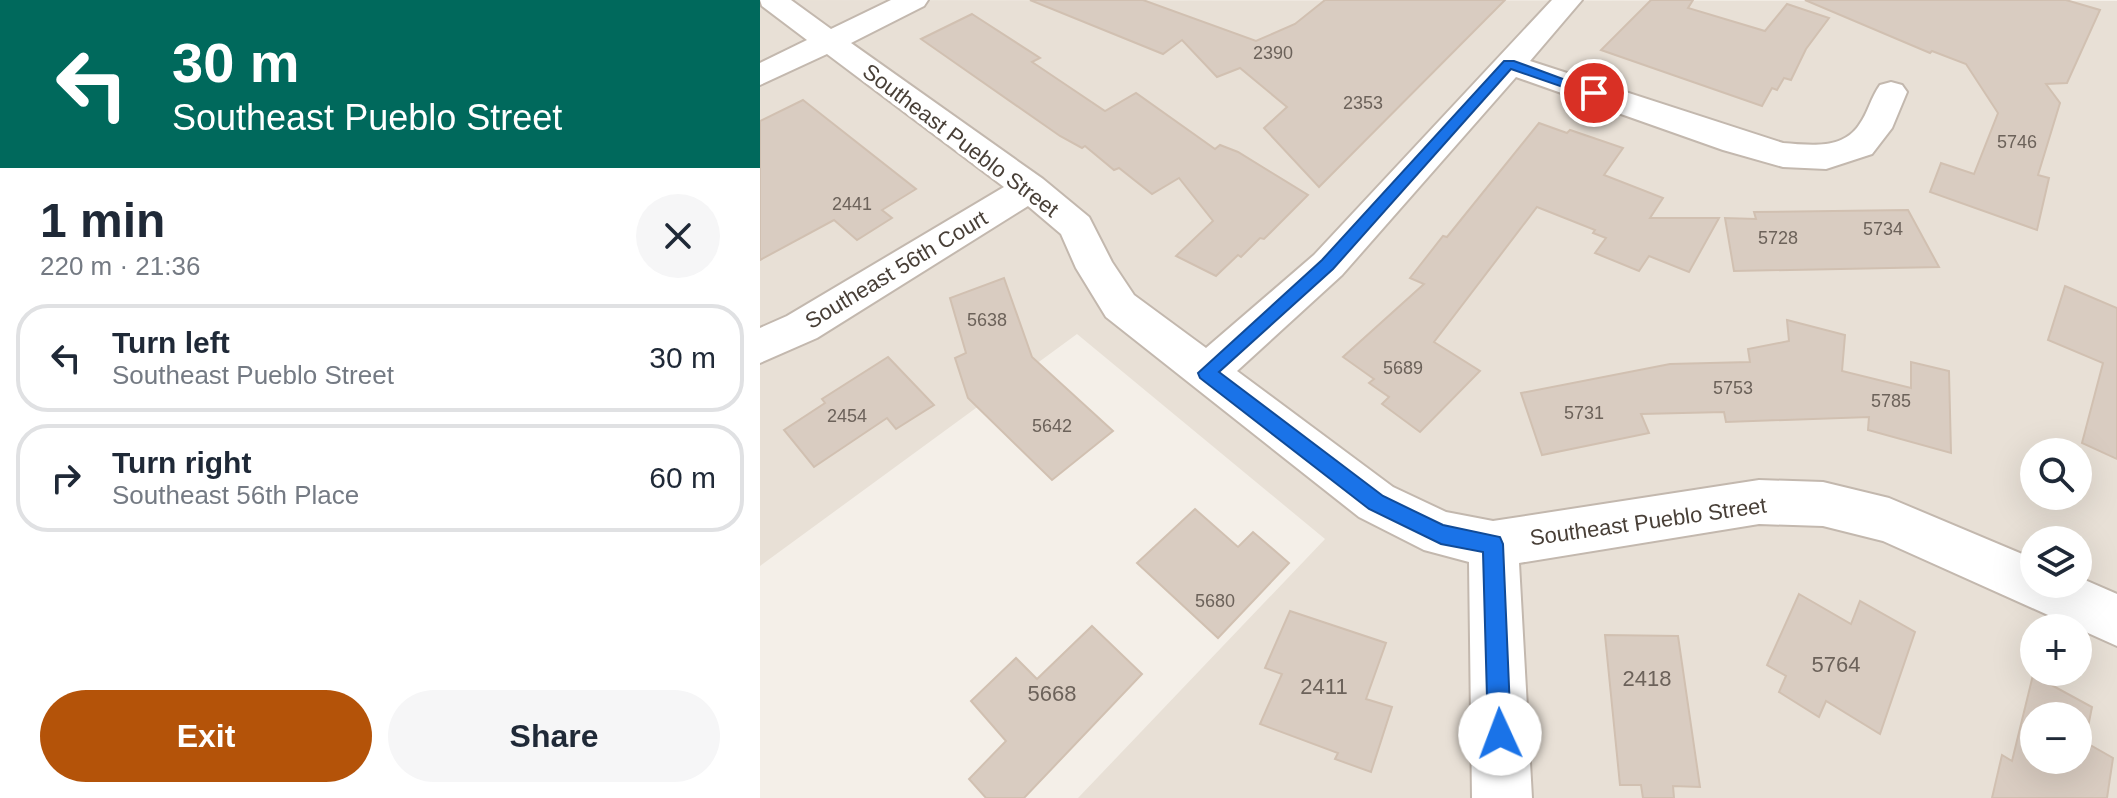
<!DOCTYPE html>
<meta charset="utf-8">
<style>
:root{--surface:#fff;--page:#f6f6f7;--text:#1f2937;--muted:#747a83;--line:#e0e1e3;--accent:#b45309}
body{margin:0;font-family:Helvetica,sans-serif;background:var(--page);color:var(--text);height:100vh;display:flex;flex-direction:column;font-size:30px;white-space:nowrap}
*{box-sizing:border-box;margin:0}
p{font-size:26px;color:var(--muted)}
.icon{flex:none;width:44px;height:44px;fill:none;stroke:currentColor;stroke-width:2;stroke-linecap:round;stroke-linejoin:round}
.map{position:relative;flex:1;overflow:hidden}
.side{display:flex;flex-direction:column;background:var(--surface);width:760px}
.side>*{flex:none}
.top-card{background:#00695c;color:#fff;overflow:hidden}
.controls{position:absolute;left:1260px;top:438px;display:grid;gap:16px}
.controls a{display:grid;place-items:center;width:72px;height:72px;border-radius:50%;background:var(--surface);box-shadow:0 8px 32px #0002;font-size:40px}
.pin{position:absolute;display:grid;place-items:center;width:68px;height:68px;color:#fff;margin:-34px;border:4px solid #fff;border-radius:50%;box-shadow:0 2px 8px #0007}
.me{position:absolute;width:88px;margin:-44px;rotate:358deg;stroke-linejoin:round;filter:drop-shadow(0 0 6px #0008)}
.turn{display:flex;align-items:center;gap:28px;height:168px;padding:0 40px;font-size:36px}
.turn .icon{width:104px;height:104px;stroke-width:2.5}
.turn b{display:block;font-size:56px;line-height:68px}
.round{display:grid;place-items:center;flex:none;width:84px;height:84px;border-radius:42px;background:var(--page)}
.summary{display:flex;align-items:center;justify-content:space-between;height:136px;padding:0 40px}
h1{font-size:48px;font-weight:700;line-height:60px}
.cta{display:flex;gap:16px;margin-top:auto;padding:16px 40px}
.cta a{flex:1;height:92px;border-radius:48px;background:var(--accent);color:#fff;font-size:32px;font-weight:700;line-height:92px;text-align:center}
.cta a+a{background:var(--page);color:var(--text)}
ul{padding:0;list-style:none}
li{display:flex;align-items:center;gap:24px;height:108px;margin:0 16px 12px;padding:0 24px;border:4px solid var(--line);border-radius:32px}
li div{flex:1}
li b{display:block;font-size:30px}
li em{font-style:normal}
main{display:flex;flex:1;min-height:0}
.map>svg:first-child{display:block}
.residential{fill:#e8e0d6;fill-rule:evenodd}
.building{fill:#d9ccc1;stroke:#d1c0b1;stroke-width:2;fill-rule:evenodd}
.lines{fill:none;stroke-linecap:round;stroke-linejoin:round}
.minor-casing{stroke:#c3b8ae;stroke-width:4}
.minor{fill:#fff;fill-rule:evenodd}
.route{fill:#1a73e8;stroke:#114b97;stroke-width:2}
.labels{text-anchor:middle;stroke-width:8;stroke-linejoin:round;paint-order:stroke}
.number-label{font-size:18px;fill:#6c625a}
.street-label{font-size:22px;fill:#483f37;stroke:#fff}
.near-number-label{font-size:22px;fill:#6c625a}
</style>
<main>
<section class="side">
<div class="top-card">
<div class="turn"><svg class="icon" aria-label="left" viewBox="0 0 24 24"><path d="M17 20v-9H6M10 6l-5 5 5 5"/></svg><div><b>30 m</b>Southeast Pueblo Street</div></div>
</div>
<div class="summary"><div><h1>1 min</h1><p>220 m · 21:36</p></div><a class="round"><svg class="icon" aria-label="close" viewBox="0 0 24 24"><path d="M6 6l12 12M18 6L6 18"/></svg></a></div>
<ul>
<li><svg class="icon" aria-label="left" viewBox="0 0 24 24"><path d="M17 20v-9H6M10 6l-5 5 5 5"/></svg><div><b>Turn left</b><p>Southeast Pueblo Street</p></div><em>30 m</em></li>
<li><svg class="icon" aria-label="right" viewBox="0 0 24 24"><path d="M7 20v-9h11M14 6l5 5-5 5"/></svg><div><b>Turn right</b><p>Southeast 56th Place</p></div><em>60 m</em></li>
</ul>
<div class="cta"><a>Exit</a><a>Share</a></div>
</section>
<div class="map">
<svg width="1357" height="798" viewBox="0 0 1357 798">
<rect width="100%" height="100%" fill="#f4efe8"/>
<path class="residential" d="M0 0 1357 1V798H318L565 539 317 334 0 566ZM1274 452H1318V496H1274ZM1274 540H1318V584H1274ZM1274 628H1318V672H1274ZM1274 716H1318V760H1274Z"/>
<g class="building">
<path d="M270 0H383L496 41 535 24 565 0H745L559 187 504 128 527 107 480 68 457 77 422 40 403 54Z"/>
<path d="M891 0H933L928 8 1005 31 1027 4 1069 18 1046 49 1031 80 1024 78 1017 90 1012 88 1002 106 841 50Z"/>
<path d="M1045 0H1306L1340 10 1307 83 1286 84 1300 103 1278 175 1289 178 1277 230 1170 192 1181 163 1214 174 1238 113 1206 64 1172 51 1170 53Z"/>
<path d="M212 14 280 58 272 62 345 111 376 93 455 149 460 145 478 152 548 195 504 239 500 238 481 257 478 255 456 276 416 256 453 221 419 178 392 194 359 168 354 170 325 146 322 148 300 136 161 39Z"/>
<path d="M43 100 156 189 122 210 132 218 97 240 74 220 0 260V121Z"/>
<path d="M779 123 807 133 810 130 863 148 844 175 903 198 890 218H959L929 272 889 256 879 271 835 253 846 238 833 233 835 230 777 207 674 342 720 371 660 432 622 404 629 397 609 383 614 379 583 357 664 284 650 278 683 236 687 237Z"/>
<path d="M1148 210 1179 267 974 271 965 218 996 219 994 212Z"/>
<path d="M244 278 272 357 353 431 292 480 208 398 195 358 206 353 190 298Z"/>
<path d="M1305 286 1357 308V459L1322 443 1343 363 1288 340Z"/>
<path d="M1027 320 1085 335 1082 371 1151 388V362L1189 371 1191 453 1108 430 1109 417 966 422 964 412 881 414 889 433 782 455 761 393 910 364 990 362 988 349 1029 341Z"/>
<path d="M128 357 174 405 136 429 127 418 54 467 24 430 65 403 62 399Z"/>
<path d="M435 509 478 547 493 532 529 563 458 638 377 563Z"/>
<path d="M1039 594 1091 624 1100 601 1155 632 1120 734 1066 701 1059 717 1019 692 1026 676 1007 665Z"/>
<path d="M530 611 626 643 606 699 632 707 611 772 575 759 578 753 500 724 522 674 505 668Z"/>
<path d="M332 626 382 674 264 798H226L209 779 246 741 211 701 256 658 277 679Z"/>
<path d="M845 635 918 636 940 787 913 786 914 798H883L881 785H860Z"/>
<path d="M1273 675 1332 707 1325 742 1353 758 1347 798H1232L1242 755 1252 761ZM1274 716H1318V760H1274Z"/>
</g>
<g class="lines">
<g class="minor-casing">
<path id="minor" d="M0 0H31L71 29 131 0H168L164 6 91 43 283 179 329 217 352 262 374 295 446 348 554 255 792 0H822L770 61 1023 143C1050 145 1082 150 1099 125 1108 113 1111 97 1120 85L1131 82 1142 85 1147 92 1132 128 1112 154 1066 169 1023 167 963 150 756 77 582 275 477 371 633 487 686 512 733 521 999 480 1063 482 1129 498 1274 559V584H1318V577L1357 594V646L1123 541 1063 526 999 524 759 563 772 798H712L709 562 664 550 599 517 346 317 316 268 301 234 268 206 57 338 0 363V328L27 316 244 187 67 54 0 85V63L47 40 2 6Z"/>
</g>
<use href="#minor" class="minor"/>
</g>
<path class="route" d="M744 61H754L841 93 829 96 751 69 573 269 459 372 623 496 683 525 740 537 743 544 751 734 748 743 740 746 731 743 728 734 723 552 681 544 609 509 440 378 438 373 562 260Z"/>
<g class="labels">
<g class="number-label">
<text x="513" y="59">2390</text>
<text x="603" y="109">2353</text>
<text x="1257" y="148">5746</text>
<text x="92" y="210">2441</text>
<text x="1123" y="235">5734</text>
<text x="1018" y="244">5728</text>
<text x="227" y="326">5638</text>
<text x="643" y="374">5689</text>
<text x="973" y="394">5753</text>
<text x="1131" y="407">5785</text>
<text x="824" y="419">5731</text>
<text x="87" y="422">2454</text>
<text x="292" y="432">5642</text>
<text x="455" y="607">5680</text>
</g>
<g class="street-label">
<text transform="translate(201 140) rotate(37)" y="8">Southeast Pueblo Street</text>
<text transform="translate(136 269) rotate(-31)" y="8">Southeast 56th Court</text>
<text transform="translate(888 521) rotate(-8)" y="8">Southeast Pueblo Street</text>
</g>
<g class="near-number-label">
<text x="1076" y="672">5764</text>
<text x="887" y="686">2418</text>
<text x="564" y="694">2411</text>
<text x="292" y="701">5668</text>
</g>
</g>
</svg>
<div class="controls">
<a><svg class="icon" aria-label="search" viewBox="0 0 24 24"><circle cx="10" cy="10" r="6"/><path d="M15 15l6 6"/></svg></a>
<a><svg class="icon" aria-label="layers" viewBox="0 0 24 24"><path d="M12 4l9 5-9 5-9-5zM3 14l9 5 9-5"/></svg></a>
<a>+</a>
<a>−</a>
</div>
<div class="pin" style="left:834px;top:93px;background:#d93025"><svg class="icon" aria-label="arrive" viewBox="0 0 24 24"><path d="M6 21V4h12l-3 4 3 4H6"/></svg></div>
<svg class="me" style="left:740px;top:734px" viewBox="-20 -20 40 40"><circle r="19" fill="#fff"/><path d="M0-13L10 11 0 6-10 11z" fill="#1a73e8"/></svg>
</div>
</main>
